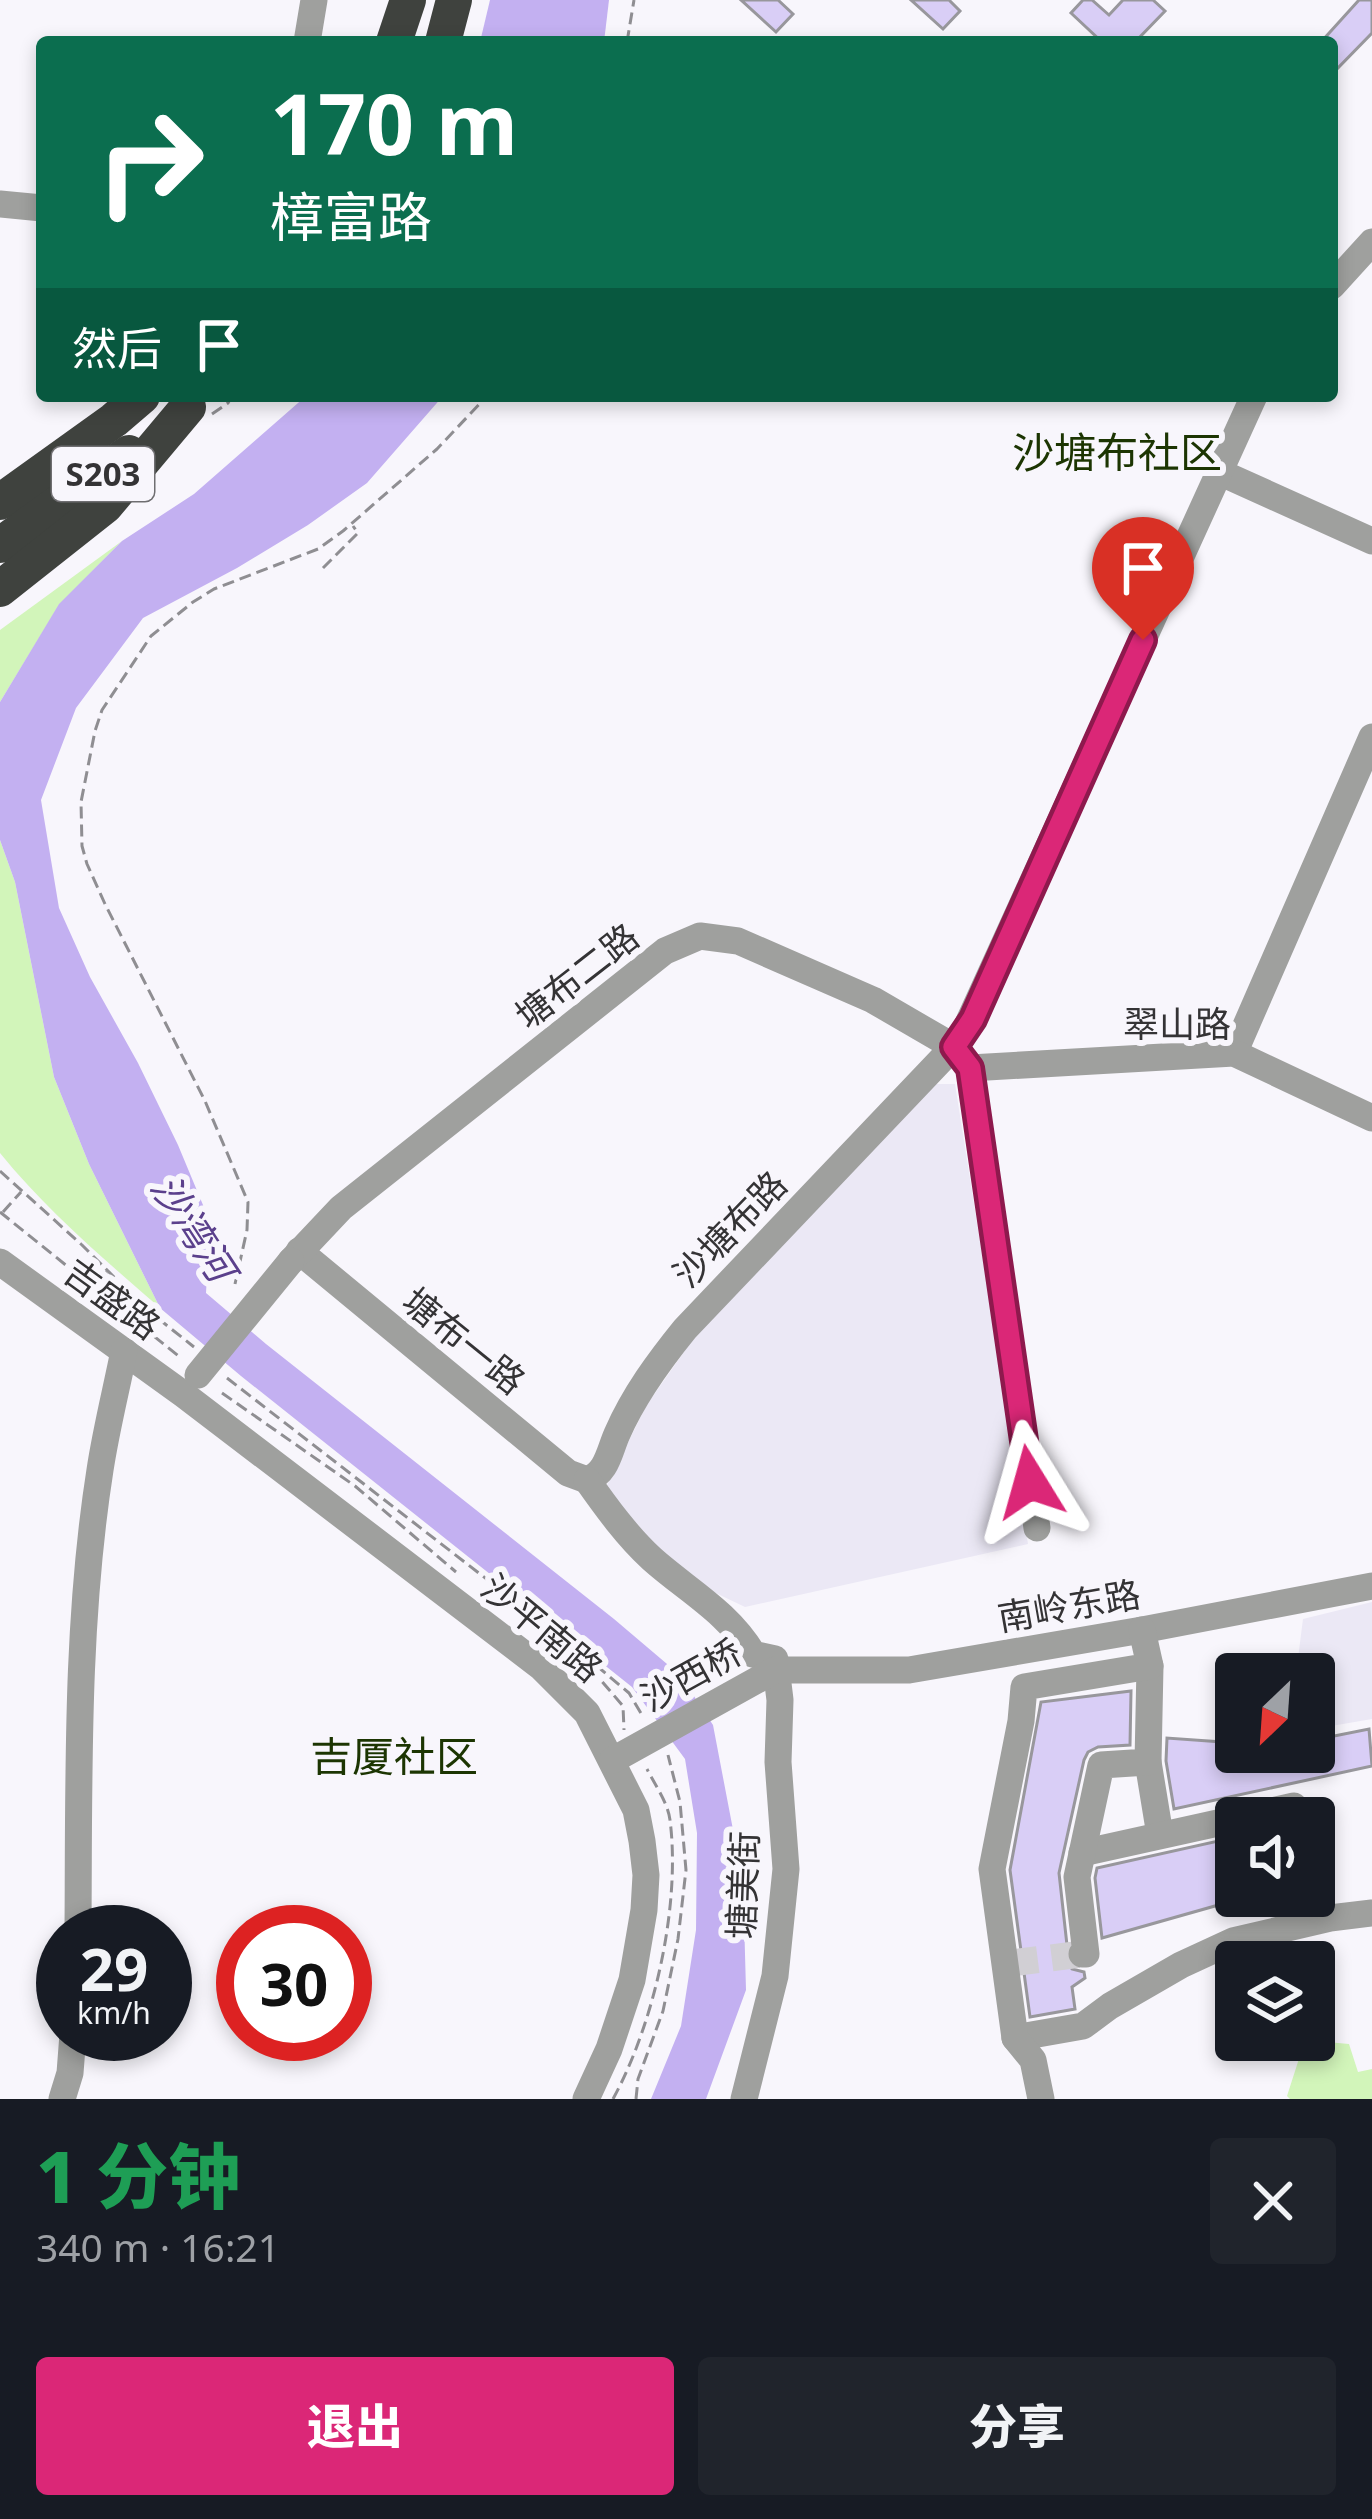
<!DOCTYPE html>
<html lang="zh">
<meta charset="utf-8">
<style>
:root{--surface:#171b24;--page:#20242c;--text:#f1f3f6;--muted:#9ea1a6;--accent:#db2777}
body{margin:0;font-family:"Noto Sans","Noto Sans SC",sans-serif;background:var(--page);color:var(--text);height:100vh;display:flex;flex-direction:column;font-size:45px;white-space:nowrap}
*{box-sizing:border-box;margin:0}
p{font-size:39px;color:var(--muted)}
.icon{flex:none;width:66px;height:66px;fill:none;stroke:currentColor;stroke-width:2;stroke-linecap:round;stroke-linejoin:round}
.map{position:relative;height:2099px;overflow:hidden}
.panel{display:flex;flex-direction:column;background:var(--surface);flex:1}
.panel>*{flex:none}
.banner{position:absolute;left:36px;top:36px;width:1302px;height:366px;border-radius:12px;box-shadow:0 6px 18px #0003;background:#0b6e4f;color:#fff;overflow:hidden}
.needle{width:78px;rotate:205deg}
.fabs{position:absolute;left:1215px;top:1653px;display:grid;gap:24px}
.fabs a{display:grid;place-items:center;width:120px;height:120px;border-radius:12px;background:var(--surface);box-shadow:0 6px 18px #0003;font-size:60px}
.speed{position:absolute;left:36px;top:1905px;display:flex;gap:24px;font-size:60px;font-weight:700;text-align:center}
.speed>*{display:grid;place-content:center;width:156px;height:156px;border-radius:50%;background:var(--surface);box-shadow:0 6px 18px #0003;line-height:1}
.speed small{font-size:30px;font-weight:400}
.speed .limit{border:18px solid #d22;background:#fff;color:#111}
.pin{position:absolute;display:grid;place-items:center;width:102px;height:102px;color:#fff;margin:-123px -51px;border-radius:50% 50% 50% 0;rotate:-45deg;box-shadow:0 0 12px #0007}
.pin .icon{rotate:45deg}
.me{position:absolute;width:132px;margin:-66px;rotate:352deg;stroke-linejoin:round;filter:drop-shadow(0 0 9px #0008)}
.turn{display:flex;align-items:center;gap:42px;height:252px;padding:0 36px;font-size:54px}
.turn .icon{width:156px;height:156px;stroke-width:2.5}
.turn b{display:block;font-size:84px;line-height:102px}
.then{display:flex;align-items:center;height:114px;padding:0 36px;background:#0003;gap:24px;font-size:45px}
.round{display:grid;place-items:center;flex:none;width:126px;height:126px;border-radius:12px;background:var(--page)}
.overview{display:flex;align-items:center;justify-content:space-between;height:204px;padding:0 36px}
h1{font-size:72px;font-weight:800;line-height:90px;color:#1e9e55}
.cta{display:flex;gap:24px;margin-top:auto;padding:24px 36px}
.cta a{flex:1;height:138px;border-radius:12px;background:var(--accent);color:#fff;font-size:48px;font-weight:800;line-height:138px;text-align:center}
.cta a+a{background:var(--page);color:var(--text)}
.map>svg:first-child{display:block}
.built{fill:#ebe8f5}
.green{fill:#d2f5ba}
.water{fill:#c3b0f1}
.building{fill:#d9cef6;stroke:#98979c;stroke-width:3}
.lines{fill:none;stroke-linecap:round;stroke-linejoin:round}
.minor-tunnel{stroke:#d1cfd4;stroke-width:27;stroke-dasharray:27 14;stroke-linecap:butt}
.path{stroke:#8f8e92;stroke-width:3;stroke-dasharray:12 6;stroke-linecap:butt}
.minor{stroke:#9fa09e;stroke-width:27}
.highway{stroke:#3f423e;stroke-width:36}
.minor-bridge{stroke:#9fa09e;stroke-width:27}
.highway-bridge{stroke:#3f423e;stroke-width:36}
.route-casing{stroke:#8e194d;stroke-width:30}
.route{stroke:#db2777;stroke-width:21}
.labels{text-anchor:middle;stroke-width:12;stroke-linejoin:round;paint-order:stroke}
.shield{fill:#f8f6fc;stroke:#6f6e71;stroke-width:3}
.shield-label{font-size:33px;font-weight:bold;fill:#343335}
.street-label{font-size:36px;fill:#343335;stroke:#f8f6fc}
.water-label{font-size:39px;font-style:italic;fill:#5b408c;stroke:#f8f6fc}
.quarter-label{font-size:42px;fill:#1c3502;stroke:#f8f6fc}
</style>
<div class="map">
<svg width="1372" height="2099" viewBox="0 0 1372 2099">
<rect width="100%" height="100%" fill="#f8f6fc"/>
<g class="built">
<path d="M935 1084H955L1028 1544 745 1607 699 1585 653 1549 604 1491 646 1406 693 1339Z"/>
<path d="M1372 1602V1719L1314 1729V1674H1296L1303 1619Z"/>
</g>
<g class="green">
<path d="M122 541 59 605 0 702V630Z"/>
<path d="M0 840 15 882 54 1077 89 1164 160 1308C104 1259 47 1211 0 1153Z"/>
<path d="M1305 2040 1349 2044 1358 2072 1372 2069V2099H1290L1287 2096Z"/>
</g>
<g class="water">
<path d="M490 0H609L604 42H480Z"/>
<path d="M306 396H443L367 483 308 525 237 568 143 618 76 708 41 800 59 908 90 977 138 1063 178 1145 203 1205 209 1242 206 1293 266 1344 614 1619 680 1675 713 1725 743 1882 746 1990 706 2099H651L681 2026 696 1930 697 1833 685 1759 632 1687 241 1376 160 1308 89 1164 54 1077 15 882 0 840V702L59 604 122 541 194 494Z"/>
</g>
<g class="building">
<path d="M741 0H778L793 14 776 32Z"/>
<path d="M911 0H949L960 11 943 29Z"/>
<path d="M1083 0H1092L1109 15 1123 0H1153L1165 11 1135 42H1102L1071 13Z"/>
<path d="M1359 0H1372V33L1332 74V42H1321Z"/>
<path d="M1131 1691 1130 1745 1098 1747 1088 1752 1084 1760 1059 1873 1067 1945 1064 1955 1072 1969 1084 1972 1085 1978 1072 1987 1075 2009 1030 2017 1010 1870 1041 1702Z"/>
<path d="M1369 1729 1372 1766 1174 1809 1166 1761 1167 1738 1236 1743V1752H1314V1740Z"/>
<path d="M1236 1837V1900L1102 1938 1095 1878 1097 1868Z"/>
</g>
<g class="lines">
<path class="minor-tunnel" d="M1011 1963 1082 1954"/>
<g class="path">
<path d="M627 42 634 0"/>
<path d="M212 414 228 403 232 396"/>
<path d="M323 568 358 533 353 526"/>
<path d="M0 1171 82 1245 145 1308 194 1347"/>
<path d="M0 1212 181 1358"/>
<path d="M3 1212 21 1192"/>
<path d="M235 1284 247 1230 248 1202 205 1101 105 904 87 864 82 846 81 802 95 731 102 710 151 636 193 602 214 589 318 549 343 531 437 449 487 396"/>
<path d="M91 1285 107 1272"/>
<path d="M227 1378 573 1646 629 1693 642 1715"/>
<path d="M222 1393 355 1486 456 1572"/>
<path d="M545 1640 587 1664 623 1706 624 1730"/>
<path d="M613 2099C654 2024 681 1906 670 1820 668 1803 655 1785 647 1769"/>
<path d="M636 2099 638 2079 663 2011 678 1939 686 1870 680 1802 668 1755"/>
</g>
<g class="minor">
<path d="M307 42 314 0"/>
<path d="M0 204 42 208"/>
<path d="M1332 286 1372 242"/>
<path d="M1219 472 1372 541"/>
<path d="M1234 1053 1372 737"/>
<path d="M970 1068 1234 1053 1372 1118"/>
<path d="M299 1251 568 1473 587 1480"/>
<path d="M291 1261 341 1208 665 951 700 936 738 941 873 1000 954 1047 970 1068 1037 1528"/>
<path d="M0 1262 183 1394 541 1667 587 1713 636 1810 642 1841 646 1875 644 1910 632 1980 609 2049 586 2099"/>
<path d="M587 1480C607 1473 609 1452 617 1434 634 1395 659 1361 685 1329L961 1039 1254 396"/>
<path d="M587 1480C606 1507 627 1536 652 1559 688 1591 728 1612 753 1654L775 1659 780 1700 778 1762 786 1869 775 1976 744 2099"/>
<path d="M613 1760 775 1670H909L1142 1630 1372 1586"/>
<path d="M1148 1762 1160 1835"/>
<path d="M1239 1818 1294 1806"/>
<path d="M1082 1853 1236 1819"/>
<path d="M78 1932C79 1778 76 1622 100 1470 106 1430 116 1391 124 1351"/>
<path d="M1082 1954H1086L1077 1877 1101 1765 1148 1762 1150 1666"/>
<path d="M1015 2038 1083 2026 1110 2006 1181 1965 1233 1941 1330 1918 1372 1913"/>
<path d="M62 2099 70 2073 73 2034"/>
<path d="M1041 2099 1033 2060 1015 2038 992 1869 1021 1721 1024 1687 1150 1666 1142 1630"/>
</g>
<g class="highway">
<path d="M394 42 408 0"/>
<path d="M443 42 454 0"/>
<path d="M0 502 114 420 142 396"/>
</g>
<path class="minor-bridge" d="M198 1375 291 1261"/>
<g class="highway-bridge">
<path d="M0 545 129 453"/>
<path d="M0 589 105 506 188 407"/>
</g>
</g>
<g class="lines">
<g class="route-casing">
<path id="route" d="M1030 1482 970 1068 954 1047 973 1019 1143 640"/>
</g>
<use href="#route" class="route"/>
</g>
<g class="labels">
<rect class="shield" x="52" y="447" width="102" height="54" rx="9"/>
<g class="shield-label">
<text x="103" y="486">S203</text>
</g>
<g class="street-label">
<text transform="translate(577 976) rotate(-38)" y="13">塘布二路</text>
<text x="1177" y="1037">翠山路</text>
<text transform="translate(730 1229) rotate(-46)" y="13">沙塘布路</text>
<text transform="translate(112 1299) rotate(36)" y="13">吉盛路</text>
<text transform="translate(464 1341) rotate(39)" y="13">塘布一路</text>
<text transform="translate(1069 1606) rotate(-10)" y="13">南岭东路</text>
<text transform="translate(542 1628) rotate(40)" y="13">沙平南路</text>
<text transform="translate(691 1675) rotate(-29)" y="13">沙西桥</text>
<text transform="translate(743 1885) rotate(-88)" y="13">塘美街</text>
</g>
<g class="water-label">
<text transform="translate(193 1228) rotate(57)" y="14">沙湾河</text>
</g>
<g class="quarter-label">
<text x="1117" y="468">沙塘布社区</text>
<text x="394" y="1772">吉厦社区</text>
</g>
</g>
</svg>
<div class="fabs">
<a><svg class="needle" viewBox="-14 -14 28 28"><path d="M0-13l5 13h-10z" fill="#e53935"/><path d="M0 13l5-13h-10z" fill="#9ea1a6"/></svg></a>
<a><svg class="icon" aria-label="sound" viewBox="0 0 24 24"><path d="M4 9h4l5-4v14l-5-4H4zM17 9q2 3 0 6"/></svg></a>
<a><svg class="icon" aria-label="layers" viewBox="0 0 24 24"><path d="M12 4l9 5-9 5-9-5zM3 14l9 5 9-5"/></svg></a>
</div>
<div class="speed"><div>29<small>km/h</small></div><div class="limit">30</div></div>
<div class="pin" style="left:1143px;top:640px;background:#d93025"><svg class="icon" aria-label="arrive" viewBox="0 0 24 24"><path d="M6 21V4h12l-3 4 3 4H6"/></svg></div>
<svg class="me" style="left:1030px;top:1482px" viewBox="-20 -20 40 40"><path d="M0-17L14 15 0 8-14 15z" fill="#db2777" stroke="#fff" stroke-width="4"/></svg>
<div class="banner">
<div class="turn"><svg class="icon" aria-label="right" viewBox="0 0 24 24"><path d="M7 20v-9h11M14 6l5 5-5 5"/></svg><div><b>170 m</b>樟富路</div></div>
<div class="then">然后<svg class="icon" aria-label="arrive" viewBox="0 0 24 24"><path d="M6 21V4h12l-3 4 3 4H6"/></svg></div>
</div>
</div>
<section class="panel">
<div class="overview"><div><h1>1 分钟</h1><p>340 m · 16:21</p></div><a class="round"><svg class="icon" aria-label="close" viewBox="0 0 24 24"><path d="M6 6l12 12M18 6L6 18"/></svg></a></div>
<div class="cta"><a>退出</a><a>分享</a></div>
</section>
